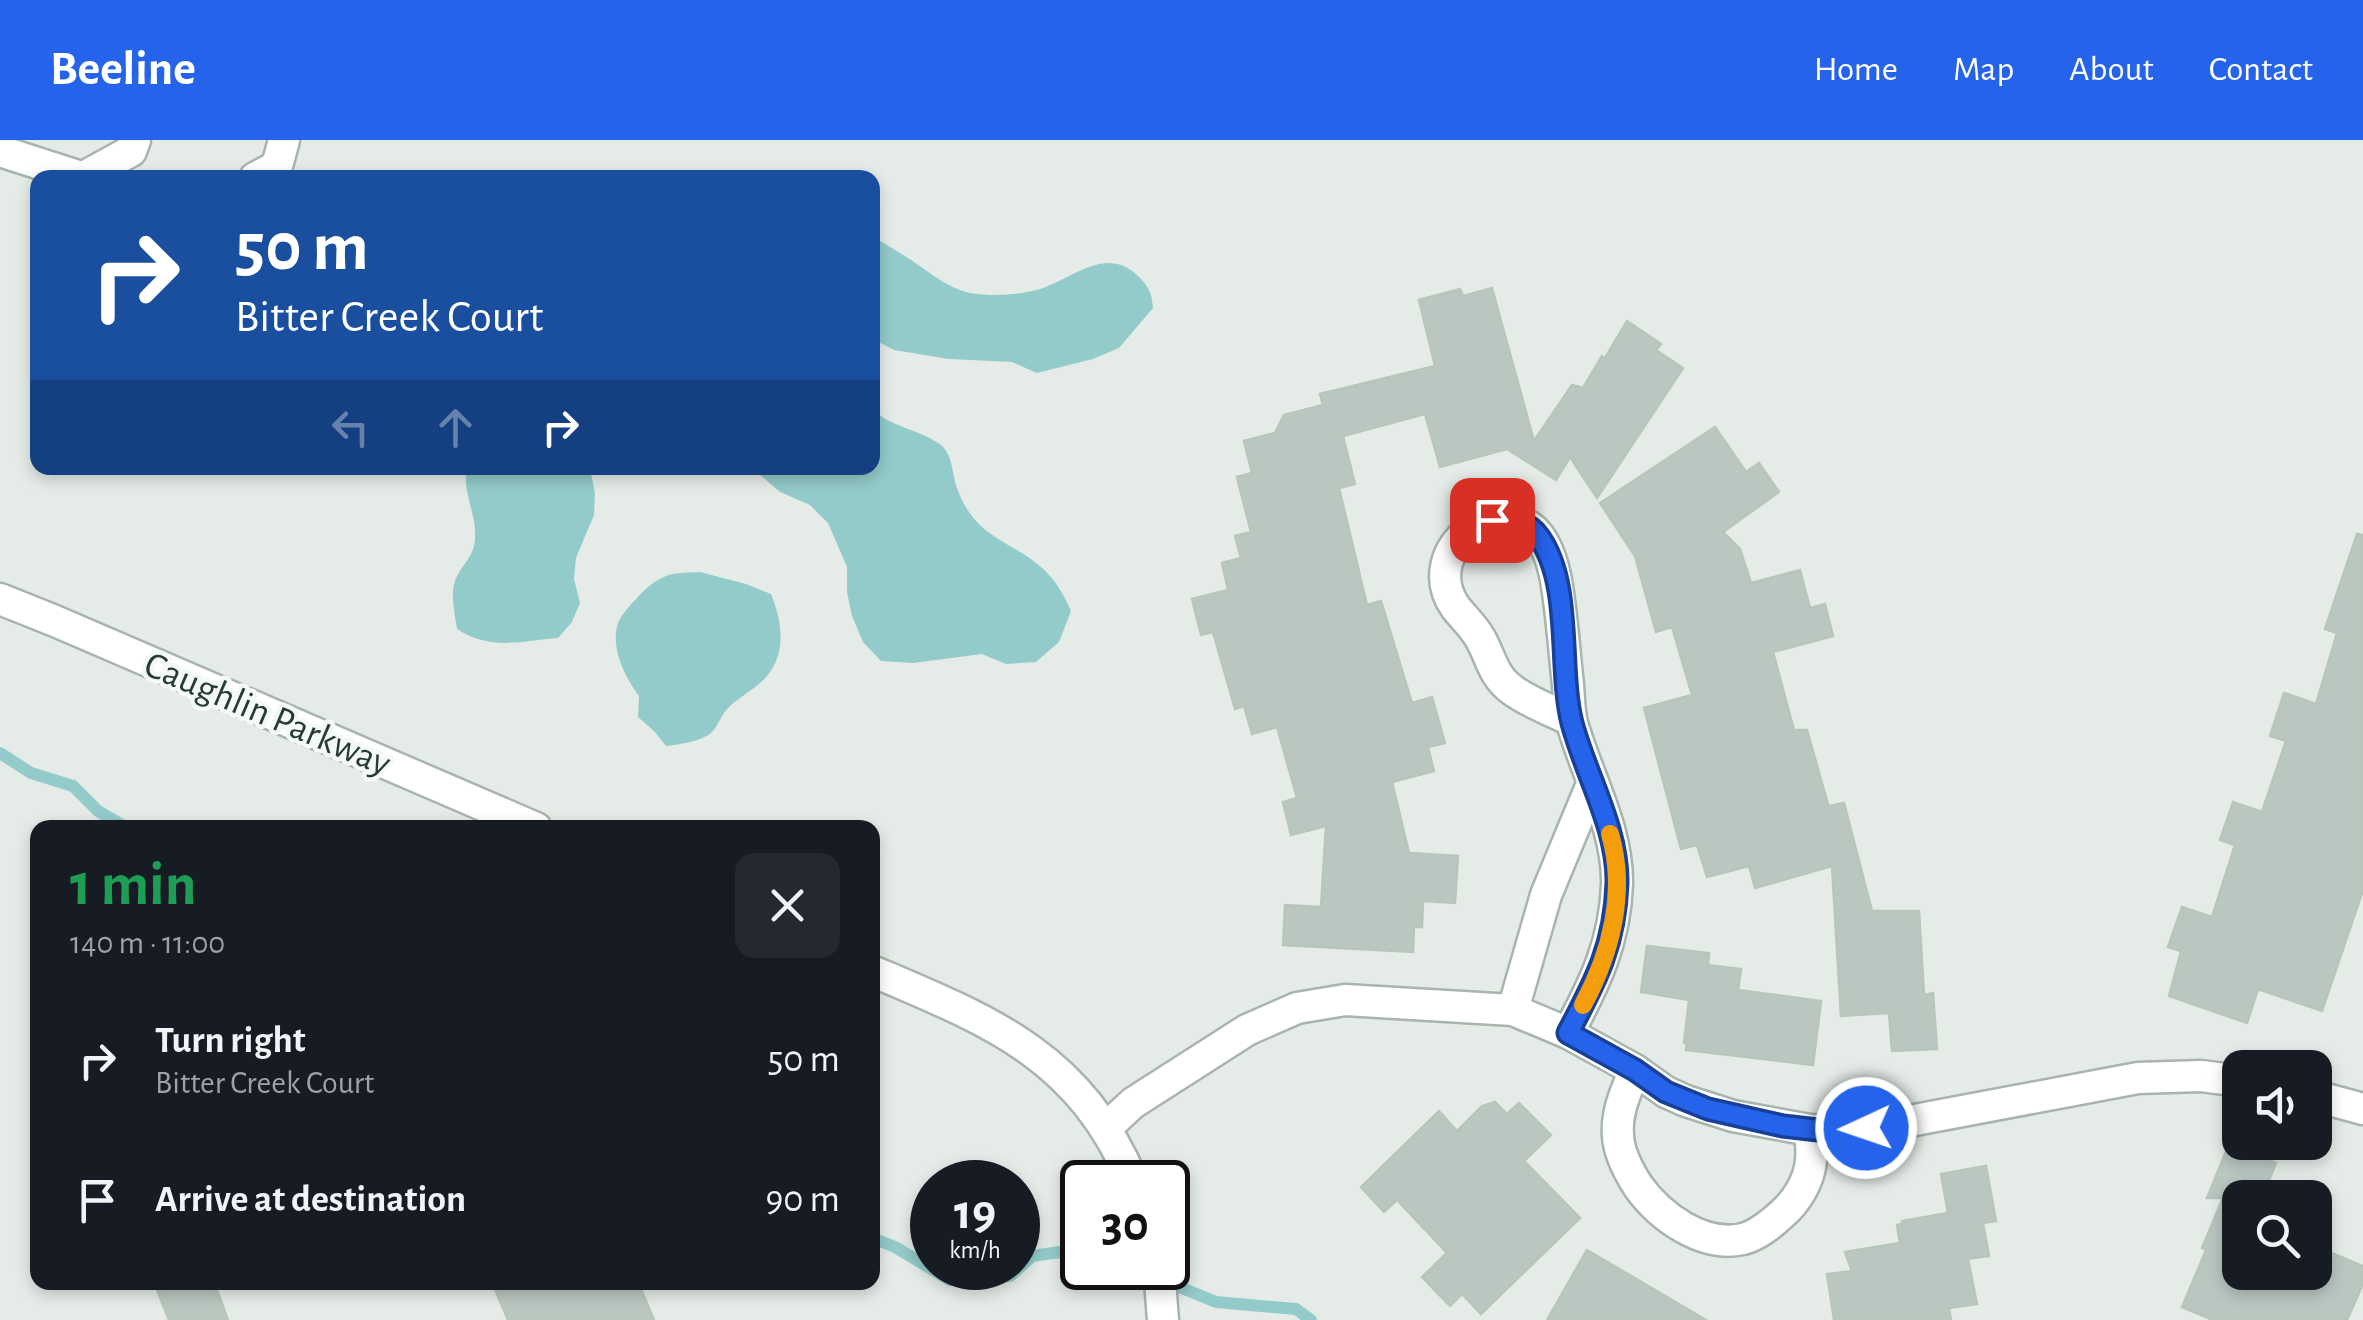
<!DOCTYPE html>
<meta charset="utf-8">
<style>
:root{--surface:#171b24;--page:#242831;--text:#f1f3f6;--muted:#9ea1a6;--accent:#2563eb}
body{margin:0;font-family:"Alegreya Sans",sans-serif;background:var(--page);color:var(--text);height:100vh;display:flex;flex-direction:column;font-size:38px;white-space:nowrap}
*{box-sizing:border-box;margin:0}
p{font-size:32px;color:var(--muted)}
.icon{flex:none;width:55px;height:55px;fill:none;stroke:currentColor;stroke-width:2;stroke-linecap:round;stroke-linejoin:round}
.map{position:relative;flex:1;overflow:hidden}
.panel{position:absolute;left:30px;top:680px;width:850px;height:470px;display:flex;flex-direction:column;background:var(--surface);border-radius:20px;box-shadow:0 5px 15px #0003}
.panel>*{flex:none}
.top-card{position:absolute;left:30px;top:30px;width:850px;height:305px;border-radius:20px;box-shadow:0 5px 15px #0003;background:#1a4fa0;color:#fff;overflow:hidden}
.buttons{position:absolute;left:2222px;top:910px;display:grid;gap:20px}
.buttons a{display:grid;place-items:center;width:110px;height:110px;border-radius:20px;background:var(--surface);box-shadow:0 5px 15px #0003;font-size:50px}
.speed{position:absolute;left:910px;top:1020px;display:flex;gap:20px;font-size:50px;font-weight:700;text-align:center}
.speed>*{display:grid;place-content:center;width:130px;height:130px;border-radius:50%;background:var(--surface);box-shadow:0 5px 15px #0003;line-height:1}
.speed small{font-size:25px;font-weight:400}
.speed .limit{border:5px solid #111;border-radius:15px;background:#fff;color:#111}
.pin{position:absolute;display:grid;place-items:center;width:85px;height:85px;color:#fff;margin:-42px;border-radius:20px;box-shadow:0 5px 15px #0006}
.me{position:absolute;width:110px;margin:-55px;rotate:267deg;stroke-linejoin:round;filter:drop-shadow(0 0 8px #0008)}
.turn{display:flex;align-items:center;gap:35px;height:210px;padding:0 40px;font-size:45px}
.turn .icon{width:130px;height:130px;stroke-width:2.5}
.turn b{display:block;font-size:70px;line-height:85px}
.lanes{display:flex;align-items:center;height:95px;padding:0 40px;background:#0003;justify-content:center;gap:50px;direction:ltr}
.lanes .off{opacity:.35}
.round{display:grid;place-items:center;flex:none;width:105px;height:105px;border-radius:20px;background:var(--page)}
.overview{display:flex;align-items:center;justify-content:space-between;height:170px;padding:0 40px}
h1{font-size:60px;font-weight:700;line-height:75px;color:#1e9e55}
ul{padding:0;list-style:none}
li{display:flex;align-items:center;gap:30px;height:140px;padding:0 40px}
li div{flex:1}
li b{display:block;font-size:38px}
li em{font-style:normal}
header{display:flex;align-items:center;gap:60px;box-sizing:border-box;height:140px;padding:0 50px;background:var(--accent);color:#fff}
header strong{font-size:48px}
nav{display:flex;gap:55px;margin-inline-start:auto;font-size:35px}
.map>svg:first-child{display:block}
.water{fill:#93cbca}
.lines{fill:none;stroke-linecap:round;stroke-linejoin:round}
.stream{stroke:#93cbca;stroke-width:12}
.building{fill:#bac7c0;stroke:#b8c5bd;stroke-width:2.5}
.minor-casing{stroke:#a8b4ad;stroke-width:35}
.tertiary-casing{stroke:#a8b4ad;stroke-width:35}
.minor{stroke:#fff;stroke-width:30}
.tertiary{stroke:#fff;stroke-width:30}
.route-casing{stroke:#184099;stroke-width:25}
.route{stroke:#2563eb;stroke-width:18}
.slow{stroke:#f59e0b;stroke-width:18}
.labels{text-anchor:middle;stroke-width:9;stroke-linejoin:round;paint-order:stroke}
.street-label{font-size:38px;fill:#263c32;stroke:#f5f9f6}
</style>
<header>
<strong>Beeline</strong>
<nav><a>Home</a><a>Map</a><a>About</a><a>Contact</a></nav>
</header>
<div class="map">
<svg width="2363" height="1180" viewBox="0 0 2363 1180">
<rect width="100%" height="100%" fill="#e5ece7"/>
<g class="water">
<path d="M872 95C885 105 898 111 911 120 933 134 951 152 978 154 994 156 1016 155 1032 151 1068 144 1103 103 1137 135 1148 145 1152 153 1153 168L1119 208 1093 219 1037 233 1012 222 949 219 894 210 873 199Z"/>
<path d="M873 269C891 288 920 289 941 305 953 315 952 334 957 348 961 360 968 372 977 382 985 391 997 398 1008 405 1040 423 1056 436 1071 471L1059 502 1036 522 1006 524 982 514 913 523 881 521 863 502 852 476 847 452V427L828 383 810 365 780 352 752 328H872Z"/>
<path d="M468 328H587L590 329 595 353 594 375 576 418 574 439 580 463 572 482 558 498C520 501 491 511 457 489 455 475 450 455 455 441 461 425 475 416 475 398 477 374 460 347 468 328Z"/>
<path d="M700 432 746 444 771 454C782 481 787 512 767 536 757 548 741 556 730 566 721 574 719 585 712 592 701 602 680 604 666 606L654 591 638 577 639 556C625 537 610 508 618 483 621 475 631 464 637 458 646 448 656 439 669 435 679 432 690 433 700 432Z"/>
</g>
<g class="lines">
<g class="stream">
<path d="M0 613 31 633 73 646 98 671 127 688"/>
<path d="M872 1098 895 1107 950 1140 1010 1136 1032 1116 1082 1109"/>
<path d="M1102 1128 1112 1134"/>
<path d="M1172 1144 1216 1162 1296 1169 1311 1180"/>
</g>
</g>
<g class="building">
<path d="M1492 148 1534 301 1572 245 1583 248 1602 216 1605 218 1627 181 1661 204 1656 210 1683 228 1597 358 1570 317 1556 340 1507 309 1440 327 1425 274 1343 296 1355 344 1339 348 1367 465 1381 461 1412 563 1432 557 1445 603 1428 607 1434 631 1392 642 1409 713 1458 716 1455 763 1423 761 1422 787H1414L1413 812 1283 805 1285 765 1321 767 1326 686 1291 695 1283 662 1297 658 1277 587 1252 594 1244 566 1235 569 1213 492 1201 495 1192 459 1228 450 1222 423 1241 418 1235 396 1251 392 1237 337 1252 333 1244 301 1275 293 1284 275 1323 265 1320 254 1435 226 1419 160 1460 149 1463 156Z"/>
<path d="M1715 287 1746 332 1759 323 1779 352 1723 392 1740 409 1751 443 1800 430 1810 468 1825 464 1833 496 1773 512 1794 590H1807L1829 668V666L1844 663 1872 771H1919L1924 855 1933 853 1937 909 1892 911 1889 873 1841 876 1832 726 1755 748 1749 726 1707 737 1697 705 1681 709 1644 568 1692 555 1672 487 1656 492 1635 416 1600 363Z"/>
<path d="M2357 394 2363 395V750L2322 871 2258 849 2247 883 2169 856 2181 811 2168 807 2182 767 2212 777 2235 705 2220 700 2233 662 2262 672 2286 601 2270 596 2284 553 2316 564 2337 493 2325 489Z"/>
<path d="M1647 806 1709 813 1708 825 1741 829 1738 850 1821 861 1813 925 1686 910 1687 903H1684L1689 860 1641 852Z"/>
<path d="M1495 962 1507 974 1519 963 1551 995 1524 1021 1580 1078 1481 1174 1462 1154 1450 1166 1422 1137 1447 1113 1397 1060 1384 1072 1361 1047 1439 971 1457 991 1482 966Z"/>
<path d="M2229 1004 2276 1023 2262 1058H2240V1132H2315V1106L2363 1126V1144L2347 1180H2213L2182 1167 2206 1110 2202 1108 2223 1058H2207Z"/>
<path d="M1986 1026 1996 1081 1983 1083 1989 1116 1968 1119 1977 1164 1949 1168 1951 1180H1834L1827 1134 1852 1131 1845 1112 1900 1103 1897 1085 1902 1084V1081L1948 1073 1941 1034Z"/>
<path d="M1587 1110 1706 1180H1547Z"/>
<path d="M154 1142H214L228 1180H169Z"/>
<path d="M492 1142H638L654 1180H508Z"/>
</g>
<g class="lines">
<g class="minor-casing">
<g id="minor">
<path d="M0 11 81 37"/>
<path d="M82 38 131 11 135 0"/>
<path d="M255 38 277 26 284 0"/>
<path d="M1513 870 1546 755 1592 644"/>
<path d="M1568 893C1595 843 1615 802 1617 744 1618 688 1587 636 1572 583 1569 571 1569 558 1568 545 1564 510 1562 474 1556 440 1552 419 1544 392 1523 383 1506 376 1486 379 1472 389 1445 408 1436 440 1456 468 1464 478 1473 486 1480 498 1490 515 1493 536 1511 549 1528 562 1552 571 1571 580"/>
<path d="M1635 930C1626 951 1616 972 1618 996 1619 1014 1629 1032 1638 1046 1660 1077 1703 1108 1743 1099 1758 1095 1771 1084 1782 1074 1797 1061 1809 1041 1811 1021 1812 1011 1811 1000 1810 990"/>
<path d="M2315 956 2363 969"/>
<path d="M1106 988 1133 963 1247 890 1297 868 1345 860 1513 870 1568 893 1635 930 1666 952 1686 961 1733 976 1810 990 1836 992 1899 983 2138 938 2201 936 2240 941"/>
</g>
</g>
<g class="tertiary-casing">
<g id="tertiary">
<path d="M0 459 55 481 536 688"/>
<path d="M872 831C992 882 1079 915 1133 1042"/>
<path d="M1159 1128 1163 1180"/>
</g>
</g>
<use href="#minor" class="minor"/>
<use href="#tertiary" class="tertiary"/>
</g>
<g class="lines">
<g class="route-casing">
<path id="route" d="M1492 380C1510 379 1528 381 1539 397 1573 445 1558 528 1572 583 1586 636 1618 688 1617 743 1615 805 1596 840 1568 893L1635 930 1666 952 1708 969 1783 986 1836 992 1866 988"/>
</g>
<use href="#route" class="route"/>
<path class="slow" d="M1583 865C1611 813 1627 752 1610 694"/>
</g>
<g class="labels">
<g class="street-label">
<text transform="translate(268 573) rotate(23)" y="13">Caughlin Parkway</text>
</g>
</g>
</svg>
<div class="buttons">
<a><svg class="icon" aria-label="sound" viewBox="0 0 24 24"><path d="M4 9h4l5-4v14l-5-4H4zM17 9q2 3 0 6"/></svg></a>
<a><svg class="icon" aria-label="search" viewBox="0 0 24 24"><circle cx="10" cy="10" r="6"/><path d="M15 15l6 6"/></svg></a>
</div>
<div class="speed"><div>19<small>km/h</small></div><div class="limit">30</div></div>
<div class="pin" style="left:1492px;top:380px;background:#d93025"><svg class="icon" aria-label="arrive" viewBox="0 0 24 24"><path d="M6 21V4h12l-3 4 3 4H6"/></svg></div>
<svg class="me" style="left:1866px;top:988px" viewBox="-20 -20 40 40"><circle r="17" fill="#2563eb" stroke="#fff" stroke-width="3"/><path d="M0-11L8 9 0 5-8 9z" fill="#fff"/></svg>
<div class="top-card">
<div class="turn"><svg class="icon" aria-label="right" viewBox="0 0 24 24"><path d="M7 20v-9h11M14 6l5 5-5 5"/></svg><div><b>50 m</b>Bitter Creek Court</div></div>
<div class="lanes"><svg class="icon off" aria-label="left" viewBox="0 0 24 24"><path d="M17 20v-9H6M10 6l-5 5 5 5"/></svg><svg class="icon off" aria-label="ahead" viewBox="0 0 24 24"><path d="M12 20V5M6 11l6-6 6 6"/></svg><svg class="icon" aria-label="right" viewBox="0 0 24 24"><path d="M7 20v-9h11M14 6l5 5-5 5"/></svg></div>
</div>
<section class="panel">
<div class="overview"><div><h1>1 min</h1><p>140 m · 11:00</p></div><a class="round"><svg class="icon" aria-label="close" viewBox="0 0 24 24"><path d="M6 6l12 12M18 6L6 18"/></svg></a></div>
<ul>
<li><svg class="icon" aria-label="right" viewBox="0 0 24 24"><path d="M7 20v-9h11M14 6l5 5-5 5"/></svg><div><b>Turn right</b><p>Bitter Creek Court</p></div><em>50 m</em></li>
<li><svg class="icon" aria-label="arrive" viewBox="0 0 24 24"><path d="M6 21V4h12l-3 4 3 4H6"/></svg><div><b>Arrive at destination</b></div><em>90 m</em></li>
</ul>
</section>
</div>
